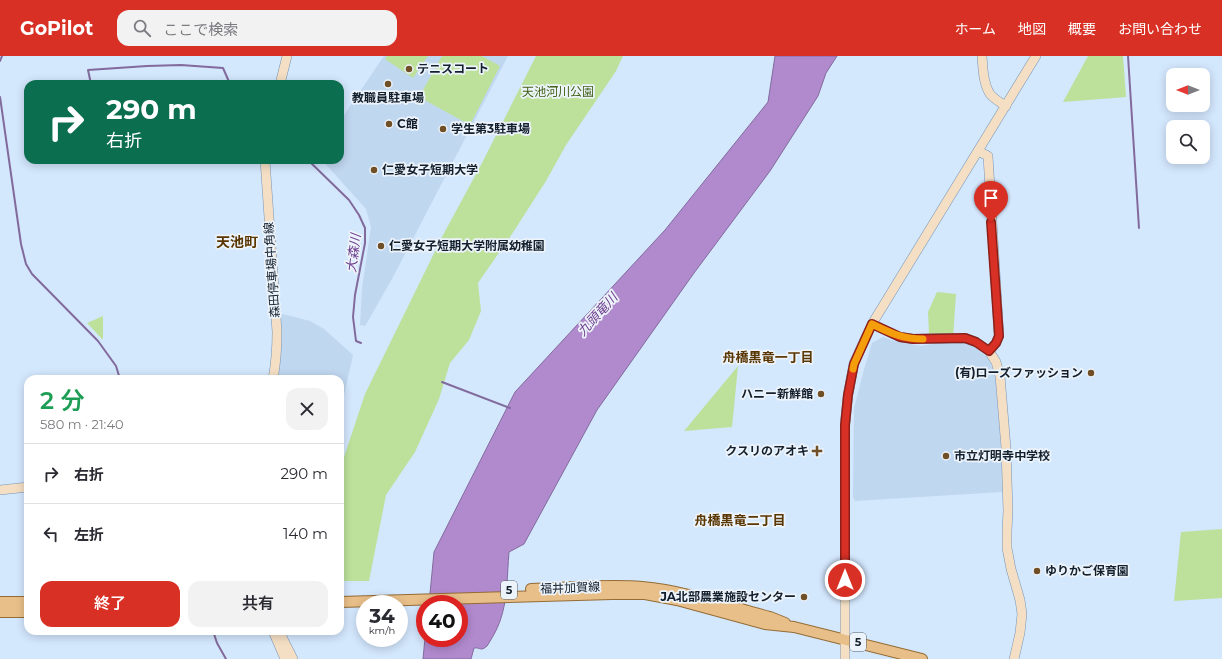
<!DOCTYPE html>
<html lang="ja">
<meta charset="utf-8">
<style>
:root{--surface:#fff;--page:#f2f2f3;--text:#2b2b33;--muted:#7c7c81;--line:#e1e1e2;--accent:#d93025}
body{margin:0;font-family:Montserrat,"Noto Sans JP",sans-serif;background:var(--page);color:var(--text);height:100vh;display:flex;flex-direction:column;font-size:15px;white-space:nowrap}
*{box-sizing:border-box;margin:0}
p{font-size:13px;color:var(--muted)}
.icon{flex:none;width:22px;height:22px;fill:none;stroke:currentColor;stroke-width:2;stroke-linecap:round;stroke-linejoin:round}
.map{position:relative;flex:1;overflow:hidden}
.panel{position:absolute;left:24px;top:319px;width:320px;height:260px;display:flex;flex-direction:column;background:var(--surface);border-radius:12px;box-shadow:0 2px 10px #0003}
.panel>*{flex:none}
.guide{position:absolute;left:24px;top:24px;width:320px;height:84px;border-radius:12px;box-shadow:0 2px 10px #0003;background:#0b6e4f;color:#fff;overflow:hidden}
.needle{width:26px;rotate:270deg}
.tools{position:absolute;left:1166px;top:12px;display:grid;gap:8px}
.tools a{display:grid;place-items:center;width:44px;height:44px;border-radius:8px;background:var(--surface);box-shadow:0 2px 10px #0003;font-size:20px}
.speed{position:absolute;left:356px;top:539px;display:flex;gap:8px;font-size:20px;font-weight:700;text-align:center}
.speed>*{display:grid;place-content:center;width:52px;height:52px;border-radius:50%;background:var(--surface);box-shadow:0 2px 10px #0003;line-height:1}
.speed small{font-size:10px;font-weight:400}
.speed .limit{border:6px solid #d22;background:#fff;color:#111}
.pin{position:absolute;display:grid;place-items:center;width:34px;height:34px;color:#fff;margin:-41px -17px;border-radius:50% 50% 50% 0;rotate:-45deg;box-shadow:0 0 4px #0007}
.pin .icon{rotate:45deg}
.me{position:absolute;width:44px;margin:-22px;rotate:0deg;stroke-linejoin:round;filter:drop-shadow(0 0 3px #0008)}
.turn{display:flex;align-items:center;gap:14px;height:84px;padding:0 16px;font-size:18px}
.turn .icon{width:52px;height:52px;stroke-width:2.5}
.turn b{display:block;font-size:28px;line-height:34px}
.round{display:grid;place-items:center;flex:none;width:42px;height:42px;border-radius:12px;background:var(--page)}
.headline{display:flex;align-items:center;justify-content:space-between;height:68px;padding:0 16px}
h1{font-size:24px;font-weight:600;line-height:30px;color:#1e9e55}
.button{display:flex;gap:8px;margin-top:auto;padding:8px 16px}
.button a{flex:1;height:46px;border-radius:12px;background:var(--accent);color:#fff;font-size:16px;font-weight:600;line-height:46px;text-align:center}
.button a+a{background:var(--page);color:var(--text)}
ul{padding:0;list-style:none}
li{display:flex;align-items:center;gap:12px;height:60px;padding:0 16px;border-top:1px solid var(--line)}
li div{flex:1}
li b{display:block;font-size:15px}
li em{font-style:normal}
header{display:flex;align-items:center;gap:24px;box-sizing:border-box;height:56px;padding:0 20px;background:var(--accent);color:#fff}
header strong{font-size:19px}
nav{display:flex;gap:22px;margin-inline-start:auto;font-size:14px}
.search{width:280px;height:36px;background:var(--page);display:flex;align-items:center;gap:10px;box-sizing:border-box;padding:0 14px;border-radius:12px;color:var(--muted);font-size:15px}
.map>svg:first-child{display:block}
.built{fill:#c0d7f0}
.green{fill:#bde19b}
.water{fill:#b18ace;stroke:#826a9d}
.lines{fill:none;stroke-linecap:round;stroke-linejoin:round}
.stream{stroke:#826a9d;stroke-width:2}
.secondary-casing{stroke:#7695b7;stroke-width:10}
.primary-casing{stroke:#946c35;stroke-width:12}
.secondary{stroke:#f4dfc4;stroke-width:9}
.primary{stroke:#e9bf89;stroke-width:10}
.route-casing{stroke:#8d1f18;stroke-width:10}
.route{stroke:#d93025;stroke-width:7}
.slow{stroke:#f59e0b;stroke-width:7}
.poi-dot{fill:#704f26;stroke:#ecf3fa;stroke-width:1.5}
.labels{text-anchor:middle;stroke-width:3.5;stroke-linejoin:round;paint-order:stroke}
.shield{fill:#ecf3fa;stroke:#545f6a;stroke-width:1}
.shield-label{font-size:11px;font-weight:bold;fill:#131f2c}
.poi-label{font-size:12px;font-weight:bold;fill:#131f2c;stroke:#ecf3fa;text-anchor:start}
.park-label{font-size:12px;fill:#416216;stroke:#ecf3fa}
.street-label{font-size:12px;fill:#131f2c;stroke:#ecf3fa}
.water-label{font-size:13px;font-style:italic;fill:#6c3b8c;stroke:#ecf3fa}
.neighbourhood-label{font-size:13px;font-weight:bold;fill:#593500;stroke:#ecf3fa}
.quarter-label{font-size:14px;font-weight:bold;fill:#593500;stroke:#ecf3fa}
</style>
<header>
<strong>GoPilot</strong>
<div class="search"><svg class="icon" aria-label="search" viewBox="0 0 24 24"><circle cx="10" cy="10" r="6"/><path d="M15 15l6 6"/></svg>ここで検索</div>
<nav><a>ホーム</a><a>地図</a><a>概要</a><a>お問い合わせ</a></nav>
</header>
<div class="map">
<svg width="1222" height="603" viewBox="0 0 1222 603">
<rect width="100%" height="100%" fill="#d3e7fd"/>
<g class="built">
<path d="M384 0H508L392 223 365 270 360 269 362 232 371 171 366 153 322 104H340V65Z"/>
<path d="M279 257 310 265 324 273 353 299 345 335 340 354V323H276Z"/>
<path d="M883 281 894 285 921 290 956 284 971 288 988 302 995 317 1004 432 1002 436 855 445 853 441 854 352 865 310 872 287Z"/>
</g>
<g class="green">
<path d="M387 0H428L413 22 385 3Z"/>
<path d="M442 0H482L500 10 470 69 419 41Z"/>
<path d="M536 0H623L616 15 566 89 546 125 512 178 478 227 481 255 469 284 450 307 439 343 415 396 386 439 369 525H340V413L365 338 443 179 482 107Z"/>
<path d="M1088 0H1123L1126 41 1063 46Z"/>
<path d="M937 236 956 238 953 282 929 280 928 256Z"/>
<path d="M103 260V284L87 267Z"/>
<path d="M738 310 732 371 684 375Z"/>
<path d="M1222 473V542L1174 545 1181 476Z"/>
</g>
<path class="water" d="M775 0H837L826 17 818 40 770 115 694 217 597 354 524 488 509 496C507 518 508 543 500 565 497 574 492 582 487 590 480 596 481 591 474 592L471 603H423L425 582H459V548H429L434 496 515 336 665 174 768 46Z"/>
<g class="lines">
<g class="stream">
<path d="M1128 0 1139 172"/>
<path d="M0 5 2 0"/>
<path d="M91 28 88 14 147 10 181 9 223 12 230 28"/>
<path d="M0 41 21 188 26 208 32 218 98 285 116 310 120 323"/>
<path d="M308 104 349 144 359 159 365 172V187L355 239 353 261 356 285 361 287"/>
<path d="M442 326 510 352"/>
<path d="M213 575 217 587 226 603"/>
</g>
<g class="secondary-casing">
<g id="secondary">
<path d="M982 0C983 12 983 27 990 38 994 43 1001 47 1006 50"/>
<path d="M280 28 287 0"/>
<path d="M978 95 988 100 999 280 996 287 989 295 996 306 1000 320 1006 392 1008 455 1007 475V492L1011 513 1020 544 1022 558 1020 577 1014 603"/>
<path d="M265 104 277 276C277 292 276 307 273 323"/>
<path d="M872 268 900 281 913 283 965 282 976 286 989 295"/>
<path d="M0 434 28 431"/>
<path d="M273 575 285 603"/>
<path d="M280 575 283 583 293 603"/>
<path d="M845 603V369L848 339 854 307 872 268 1036 0"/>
</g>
</g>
<g class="primary-casing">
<g id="primary">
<path d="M531 533C568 532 606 528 642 531 686 535 728 550 770 561L785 567"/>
<path d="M0 546H28"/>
<path d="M340 546 612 538H645L677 544 765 568 794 571 922 603"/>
<path d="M0 556H28"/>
</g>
</g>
<use href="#secondary" class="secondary"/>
<use href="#primary" class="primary"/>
</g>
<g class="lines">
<g class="route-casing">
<path id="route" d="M845 524V369L848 339 854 308 872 268 900 281 913 283 965 282 976 286 989 295 996 287 999 280 991 166"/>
</g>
<use href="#route" class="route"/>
<path class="slow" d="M853 313 854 308 872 268C890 277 903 283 923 283"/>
</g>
<g class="poi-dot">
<circle cx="409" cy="13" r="4"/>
<circle cx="388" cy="28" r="4"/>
<circle cx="389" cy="68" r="4"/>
<circle cx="443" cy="73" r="4"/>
<circle cx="374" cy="114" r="4"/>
<circle cx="381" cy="190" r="4"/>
<circle cx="1091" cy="317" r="4"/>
<circle cx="821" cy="338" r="4"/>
<path d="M815 389h4v4h4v4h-4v4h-4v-4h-4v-4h4z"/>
<circle cx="946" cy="400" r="4"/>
<circle cx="1037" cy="515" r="4"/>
<circle cx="804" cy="541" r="4"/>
</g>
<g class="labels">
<g class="shield">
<rect x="501" y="525" width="16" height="18" rx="3"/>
<rect x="850" y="577" width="16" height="18" rx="3"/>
</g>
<g class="shield-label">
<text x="509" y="538">5</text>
<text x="858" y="590">5</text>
</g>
<g class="poi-label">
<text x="417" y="17">テニスコート</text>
<text x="388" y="46" text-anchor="middle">教職員駐車場</text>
<text x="397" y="72">C館</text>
<text x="451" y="77">学生第3駐車場</text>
<text x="382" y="118">仁愛女子短期大学</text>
<text x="389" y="194">仁愛女子短期大学附属幼稚園</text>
<text x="1083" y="321" text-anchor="end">(有)ローズファッション</text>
<text x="813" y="342" text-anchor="end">ハニー新鮮館</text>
<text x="809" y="399" text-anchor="end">クスリのアオキ</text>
<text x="954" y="404">市立灯明寺中学校</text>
<text x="1045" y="519">ゆりかご保育園</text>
<text x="796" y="545" text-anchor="end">JA北部農業施設センター</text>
</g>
<g class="park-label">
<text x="558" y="40">天池河川公園</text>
</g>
<g class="street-label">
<text transform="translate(272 214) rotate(-94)" y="4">森田停車場中角線</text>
<text transform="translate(570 532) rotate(-2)" y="4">福井加賀線</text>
</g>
<g class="water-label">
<text transform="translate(353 197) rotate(-83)" y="5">大森川</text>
<text transform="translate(597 258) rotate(-48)" y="5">九頭竜川</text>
</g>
<g class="neighbourhood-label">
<text x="768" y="306">舟橋黒竜一丁目</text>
<text x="740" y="469">舟橋黒竜二丁目</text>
</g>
<g class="quarter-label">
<text x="237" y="191">天池町</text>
</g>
</g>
</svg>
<div class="tools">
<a><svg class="needle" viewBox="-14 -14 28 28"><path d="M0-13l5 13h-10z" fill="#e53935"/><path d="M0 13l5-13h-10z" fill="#7c7c81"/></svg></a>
<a><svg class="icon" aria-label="search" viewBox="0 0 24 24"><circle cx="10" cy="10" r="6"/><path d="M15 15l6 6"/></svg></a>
</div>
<div class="speed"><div>34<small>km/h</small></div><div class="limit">40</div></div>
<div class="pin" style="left:991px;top:166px;background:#d93025"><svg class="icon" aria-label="arrive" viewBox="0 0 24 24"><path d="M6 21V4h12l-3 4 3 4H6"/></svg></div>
<svg class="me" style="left:845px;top:524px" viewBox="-20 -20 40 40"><circle r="17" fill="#d93025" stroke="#fff" stroke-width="3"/><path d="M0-11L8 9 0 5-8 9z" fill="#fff"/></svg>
<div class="guide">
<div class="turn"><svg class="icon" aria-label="right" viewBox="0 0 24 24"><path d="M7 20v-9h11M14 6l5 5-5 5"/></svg><div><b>290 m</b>右折</div></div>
</div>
<section class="panel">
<div class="headline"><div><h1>2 分</h1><p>580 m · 21:40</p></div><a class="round"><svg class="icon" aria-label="close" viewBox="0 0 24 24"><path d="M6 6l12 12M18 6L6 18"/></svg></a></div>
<ul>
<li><svg class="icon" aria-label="right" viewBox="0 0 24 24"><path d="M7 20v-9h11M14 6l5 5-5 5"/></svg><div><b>右折</b></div><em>290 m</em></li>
<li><svg class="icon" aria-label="left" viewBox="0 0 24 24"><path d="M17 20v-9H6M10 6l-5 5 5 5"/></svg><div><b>左折</b></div><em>140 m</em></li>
</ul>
<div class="button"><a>終了</a><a>共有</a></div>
</section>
</div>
